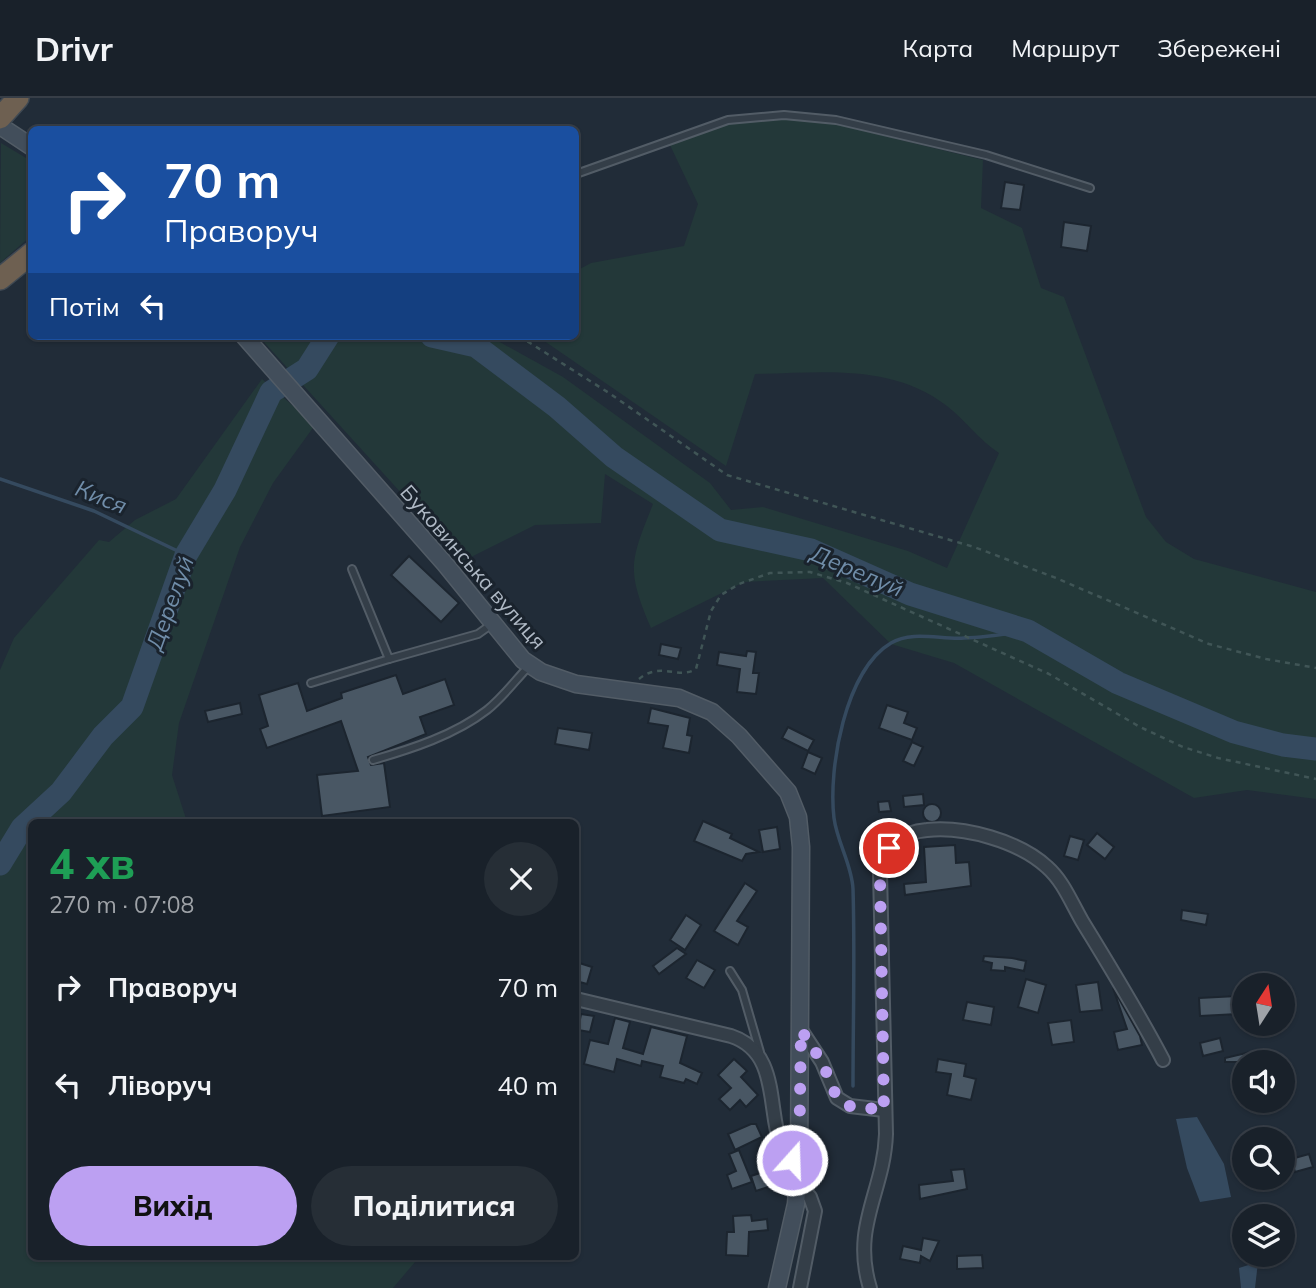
<!DOCTYPE html>
<html lang="uk">
<meta charset="utf-8">
<style>
:root{--surface:#19212a;--page:#262e36;--text:#f1f3f6;--muted:#9fa3a8;--line:#373e47;--accent:#bca0f2}
body{margin:0;font-family:Mulish,sans-serif;background:var(--page);color:var(--text);height:100vh;display:flex;flex-direction:column;font-size:26px;white-space:nowrap}
*{box-sizing:border-box;margin:0}
p{font-size:23px;color:var(--muted)}
.icon{flex:none;width:38px;height:38px;fill:none;stroke:currentColor;stroke-width:2;stroke-linecap:round;stroke-linejoin:round}
.map{position:relative;flex:1;overflow:hidden}
.drawer{position:absolute;left:28px;top:721px;width:551px;height:441px;display:flex;flex-direction:column;background:var(--surface);border-radius:10px;box-shadow:0 2px 5px #0004,0 0 0 2px var(--line)}
.drawer>*{flex:none}
.hud{position:absolute;left:28px;top:28px;width:551px;height:214px;border-radius:10px;box-shadow:0 2px 5px #0004,0 0 0 2px var(--line);background:#1a4fa0;color:#fff;overflow:hidden}
.needle{width:46px;rotate:12deg}
.buttons{position:absolute;left:1232px;top:875px;display:grid;gap:14px}
.buttons a{display:grid;place-items:center;width:63px;height:63px;border-radius:50%;background:var(--surface);box-shadow:0 2px 5px #0004,0 0 0 2px var(--line);font-size:35px}
.pin{position:absolute;display:grid;place-items:center;width:60px;height:60px;color:#fff;margin:-30px;border:4px solid #fff;border-radius:50%;box-shadow:0 2px 7px #0007}
.me{position:absolute;width:77px;margin:-38px;rotate:20deg;stroke-linejoin:round;filter:drop-shadow(0 0 5px #0008)}
.turn{display:flex;align-items:center;gap:24px;height:147px;padding:0 21px;font-size:32px}
.turn .icon{width:91px;height:91px;stroke-width:2.5}
.turn b{display:block;font-size:49px;line-height:60px}
.then{display:flex;align-items:center;height:66px;padding:0 21px;background:#0003;gap:14px;font-size:26px}
.round{display:grid;place-items:center;flex:none;width:74px;height:74px;border-radius:37px;background:var(--page)}
.head{display:flex;align-items:center;justify-content:space-between;height:119px;padding:0 21px}
h1{font-size:42px;font-weight:800;line-height:52px;color:#1e9e55}
.primary-button{display:flex;gap:14px;margin-top:auto;padding:14px 21px}
.primary-button a{flex:1;height:80px;border-radius:42px;background:var(--accent);color:#111;font-size:28px;font-weight:800;line-height:80px;text-align:center}
.primary-button a+a{background:var(--page);color:var(--text)}
ul{padding:0;list-style:none}
li{display:flex;align-items:center;gap:21px;height:98px;padding:0 21px}
li div{flex:1}
li b{display:block;font-size:26px}
li em{font-style:normal}
header{display:flex;align-items:center;gap:42px;box-sizing:border-box;height:98px;padding:0 35px;background:var(--surface);border-bottom:2px solid var(--line)}
header strong{font-size:33px}
nav{display:flex;gap:38px;margin-inline-start:auto;font-size:24px}
.map>svg:first-child{display:block}
.green{fill:#233839}
.water{fill:#354a5f}
.lines{fill:none;stroke-linecap:round;stroke-linejoin:round}
.stream{stroke:#354a5f;stroke-width:3.5}
.river{stroke:#354a5f;stroke-width:23}
.building{fill:#495764;stroke:#1c252f;stroke-width:2}
.lane-casing{stroke:#525c66;stroke-width:10}
.street-casing{stroke:#525c66;stroke-width:16}
.secondary-casing{stroke:#525c66;stroke-width:19}
.highway-casing{stroke:#3f4953;stroke-width:24}
.path{stroke:#405556;stroke-width:2.5;stroke-dasharray:5 5;stroke-linecap:butt}
.lane{stroke:#343e48;stroke-width:6}
.street{stroke:#343e48;stroke-width:12}
.secondary{stroke:#424e5b;stroke-width:16}
.highway{stroke:#6e6051;stroke-width:21}
.route{stroke:#bca0f2;stroke-width:12;stroke-dasharray:0 21.6}
.labels{text-anchor:middle;stroke-width:6;stroke-linejoin:round;paint-order:stroke}
.street-label{font-size:21px;fill:#afb9c5;stroke:#1a232d}
.water-label{font-size:23px;font-style:italic;fill:#708da9;stroke:#1a232d}
</style>
<header>
<strong>Drivr</strong>
<nav><a>Карта</a><a>Маршрут</a><a>Збережені</a></nav>
</header>
<div class="map">
<svg width="1316" height="1190" viewBox="0 0 1316 1190">
<rect width="100%" height="100%" fill="#212c38"/>
<g class="green">
<path d="M784 20 835 26 983 62 981 110 1022 130 1041 190 1064 199 1146 419 1166 444 1194 461 1316 494V701L1247 692 1194 700 954 565 891 546 823 480 744 484 651 530C626 471 630 464 653 406L605 376 601 425 535 427 463 463 263 243 264 238H489L563 279 710 385 731 412 763 409 908 453 947 470 999 355C980 343 965 322 947 308 891 265 822 275 755 276L726 368 537 238H576V173L591 165 684 148 698 106 669 45 729 26Z"/>
<path d="M1 45 31 63 32 137 0 165Z"/>
<path d="M262 281 315 327 273 385 240 449 179 625 172 677 187 724H32V1158L415 1159V1164L393 1190H0V572L14 540 99 442 109 444 135 422 176 401Z"/>
</g>
<g class="water">
<path d="M1197 1019 1224 1066 1231 1099 1200 1104 1187 1070 1176 1021Z"/>
<path d="M1258 1164 1255 1190H1241L1239 1170Z"/>
</g>
<g class="lines">
<g class="stream">
<path d="M0 381 94 413 186 457"/>
<path d="M853 988C853 923 855 857 853 791 852 767 837 744 834 720 828 671 845 572 891 545 912 532 942 542 964 540 986 539 1007 536 1028 533"/>
</g>
<g class="river">
<path d="M432 238 476 248 557 309 614 359 720 432 811 452 910 496 1028 533 1118 585 1234 634 1283 647 1316 651"/>
<path d="M0 766 22 730 61 694 103 638 132 609 186 457 225 392 271 294 307 271 328 238"/>
</g>
</g>
<g class="building">
<path d="M1005 84 1024 87 1020 112 1001 110Z"/>
<path d="M1064 124 1091 128 1087 153 1061 149Z"/>
<path d="M409 458 459 505 441 524 391 477Z"/>
<path d="M661 546 681 550 678 561 659 557Z"/>
<path d="M747 553 756 554 753 575H759L756 596 737 594 740 571 717 567 719 554 746 558Z"/>
<path d="M396 577 403 596 445 581 454 607 420 619 426 636 368 659 371 667 384 665 390 709 322 718 317 677 358 673 341 623 267 650 260 631 268 628 259 597 298 585 307 613 342 600 341 595Z"/>
<path d="M240 605 242 616 208 624 205 613Z"/>
<path d="M887 607 908 614 904 625 917 630 912 642 879 630Z"/>
<path d="M651 610 690 620 687 637 692 638 689 655 663 650 668 628 648 625Z"/>
<path d="M788 629 814 642 808 653 782 640Z"/>
<path d="M558 630 592 635 589 652 555 646Z"/>
<path d="M912 644 923 649 914 668 903 663Z"/>
<path d="M808 654 822 660 815 676 802 670Z"/>
<path d="M923 696 924 707 904 709 903 698Z"/>
<path d="M889 703 891 713 879 714 878 704Z"/>
<circle cx="932" cy="715" r="9"/>
<path d="M703 723 732 736 730 740 759 754 746 756 742 763 694 743Z"/>
<path d="M777 729 780 751 763 754 759 732Z"/>
<path d="M1097 735 1114 749 1105 761 1087 747Z"/>
<path d="M1070 738 1084 742 1078 762 1064 758Z"/>
<path d="M955 747 956 765 969 764 971 788 905 797 904 786 926 784 924 749Z"/>
<path d="M745 785 757 793 737 823 748 829 738 847 714 833Z"/>
<path d="M1182 812 1208 816 1206 827 1181 822Z"/>
<path d="M686 817 701 827 685 852 670 842Z"/>
<path d="M677 850 686 856 659 876 653 868Z"/>
<path d="M984 858 1012 860 1026 863 1024 873 1005 869V873L991 872 992 865 983 863Z"/>
<path d="M697 862 715 872 704 890 686 880Z"/>
<path d="M576 864 592 869 587 886 576 883Z"/>
<path d="M1026 881 1046 887 1038 915 1018 909Z"/>
<path d="M1098 884 1102 912 1080 914 1076 887Z"/>
<path d="M1113 890 1140 938 1142 947 1118 952 1114 934 1127 931Z"/>
<path d="M1237 898 1238 916 1200 918 1199 900Z"/>
<path d="M967 904 994 909 991 927 963 922Z"/>
<path d="M581 916 594 918 590 934 578 932Z"/>
<path d="M615 920 630 924 623 950 643 956 651 929 687 938 680 965 702 975 697 986 686 981 684 985 660 979 663 968 642 963 641 968 617 961 614 974 584 966 590 942 608 946Z"/>
<path d="M1071 922 1074 944 1052 947 1048 925Z"/>
<path d="M1220 940 1223 953 1203 958 1200 945Z"/>
<path d="M1259 952 1261 964H1225V960Z"/>
<path d="M734 961 747 973 741 979 758 997 746 1009 740 1002 730 1012 719 1001 731 990 718 977Z"/>
<path d="M938 961 966 966 964 978 976 981 971 1002 947 997 951 976 936 974Z"/>
<path d="M751 1026H756L762 1039 735 1052 728 1036Z"/>
<path d="M739 1052 752 1084 732 1091 727 1077 736 1073 729 1056Z"/>
<path d="M1309 1056 1313 1069 1295 1074 1291 1061Z"/>
<path d="M964 1071 967 1091 920 1101 919 1087 953 1083 951 1072Z"/>
<path d="M769 1072 774 1087 756 1093 751 1078Z"/>
<path d="M751 1117 752 1123 767 1121 768 1132 749 1134 748 1158 726 1157 727 1134H734L733 1118Z"/>
<path d="M923 1140 939 1143 930 1163 921 1158 920 1165 900 1161 903 1148 921 1152Z"/>
<path d="M982 1157 983 1170 957 1171V1158Z"/>
</g>
<g class="lines">
<g class="lane-casing">
<g id="lane">
<path d="M576 76 728 22 784 17 836 22 986 57 1090 90"/>
<path d="M352 471 389 561 478 536 492 526"/>
<path d="M311 585 389 561"/>
<path d="M373 662C411 651 455 637 487 612 502 600 515 583 528 569"/>
<path d="M730 873 742 892 760 954"/>
</g>
</g>
<g class="street-casing">
<g id="street">
<path d="M576 901 731 938C780 954 767 1011 781 1048 784 1057 792 1062 799 1068"/>
<path d="M801 932 822 964 837 1000 850 1008 884 1012"/>
<path d="M798 1087 810 1099 815 1113 800 1190"/>
<path d="M870 1190C851 1128 884 1094 886 1036L880 774C885 748 901 734 927 732 964 728 1019 743 1047 769 1063 783 1071 804 1082 823 1110 869 1138 914 1163 962"/>
</g>
</g>
<g class="secondary-casing">
<g id="secondary">
<path d="M0 28 32 49"/>
<path d="M244 238 445 466 523 562 541 574 576 586 679 600 712 614 739 638 788 694 798 719 801 749 799 1068 796 1106 777 1190"/>
</g>
</g>
<g class="highway-casing">
<g id="highway">
<path d="M0 20 18 0"/>
<path d="M0 181 32 155"/>
</g>
</g>
<g class="path">
<path d="M519 238 609 295 727 377 974 449 1056 480 1209 546 1266 561 1316 570"/>
<path d="M639 581C661 563 678 582 696 571L711 513 721 497 739 486 770 475 810 474 847 485 1049 576 1140 629 1183 649 1218 660 1316 681"/>
</g>
<use href="#lane" class="lane"/>
<use href="#street" class="street"/>
<use href="#secondary" class="secondary"/>
<use href="#highway" class="highway"/>
</g>
<g class="lines">
<path class="route" d="M792 1062 799 1068 801 932 822 964 837 1000 850 1008 884 1012 880 780 889 750"/>
</g>
<g class="labels">
<g class="street-label">
<text transform="translate(473 469) rotate(49)" y="7">Буковинська вулиця</text>
</g>
<g class="water-label">
<text transform="translate(101 399) rotate(22)" y="8">Кися</text>
<text transform="translate(857 473) rotate(23)" y="8">Дерелуй</text>
<text transform="translate(170 505) rotate(-70)" y="8">Дерелуй</text>
</g>
</g>
</svg>
<div class="buttons">
<a><svg class="needle" viewBox="-14 -14 28 28"><path d="M0-13l5 13h-10z" fill="#e53935"/><path d="M0 13l5-13h-10z" fill="#9fa3a8"/></svg></a>
<a><svg class="icon" aria-label="sound" viewBox="0 0 24 24"><path d="M4 9h4l5-4v14l-5-4H4zM17 9q2 3 0 6"/></svg></a>
<a><svg class="icon" aria-label="search" viewBox="0 0 24 24"><circle cx="10" cy="10" r="6"/><path d="M15 15l6 6"/></svg></a>
<a><svg class="icon" aria-label="layers" viewBox="0 0 24 24"><path d="M12 4l9 5-9 5-9-5zM3 14l9 5 9-5"/></svg></a>
</div>
<div class="pin" style="left:889px;top:750px;background:#d93025"><svg class="icon" aria-label="arrive" viewBox="0 0 24 24"><path d="M6 21V4h12l-3 4 3 4H6"/></svg></div>
<svg class="me" style="left:792px;top:1062px" viewBox="-20 -20 40 40"><circle r="17" fill="#bca0f2" stroke="#fff" stroke-width="3"/><path d="M0-11L8 9 0 5-8 9z" fill="#fff"/></svg>
<div class="hud">
<div class="turn"><svg class="icon" aria-label="right" viewBox="0 0 24 24"><path d="M7 20v-9h11M14 6l5 5-5 5"/></svg><div><b>70 m</b>Праворуч</div></div>
<div class="then">Потім<svg class="icon" aria-label="left" viewBox="0 0 24 24"><path d="M17 20v-9H6M10 6l-5 5 5 5"/></svg></div>
</div>
<section class="drawer">
<div class="head"><div><h1>4 хв</h1><p>270 m · 07:08</p></div><a class="round"><svg class="icon" aria-label="close" viewBox="0 0 24 24"><path d="M6 6l12 12M18 6L6 18"/></svg></a></div>
<ul>
<li><svg class="icon" aria-label="right" viewBox="0 0 24 24"><path d="M7 20v-9h11M14 6l5 5-5 5"/></svg><div><b>Праворуч</b></div><em>70 m</em></li>
<li><svg class="icon" aria-label="left" viewBox="0 0 24 24"><path d="M17 20v-9H6M10 6l-5 5 5 5"/></svg><div><b>Ліворуч</b></div><em>40 m</em></li>
</ul>
<div class="primary-button"><a>Вихід</a><a>Поділитися</a></div>
</section>
</div>
